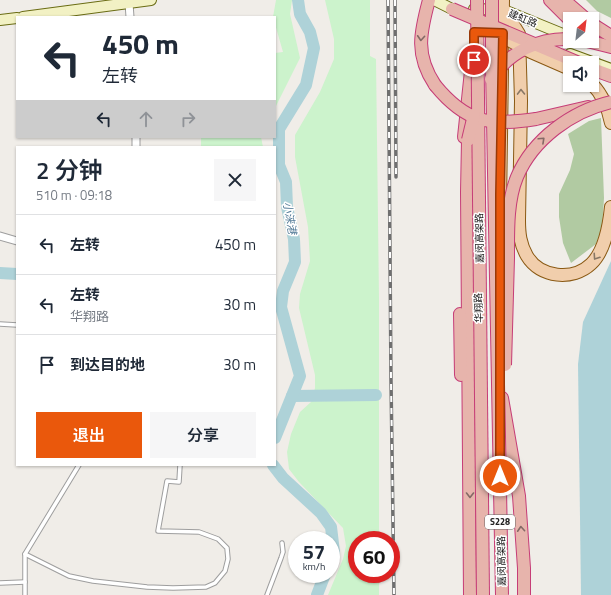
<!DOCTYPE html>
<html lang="zh">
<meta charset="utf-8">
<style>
:root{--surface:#fff;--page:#f6f6f7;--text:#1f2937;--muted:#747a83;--line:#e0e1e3;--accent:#ea580c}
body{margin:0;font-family:"Titillium Web","Noto Sans SC",sans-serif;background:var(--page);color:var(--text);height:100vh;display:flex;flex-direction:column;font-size:15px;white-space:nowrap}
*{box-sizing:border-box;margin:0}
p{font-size:13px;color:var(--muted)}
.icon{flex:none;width:22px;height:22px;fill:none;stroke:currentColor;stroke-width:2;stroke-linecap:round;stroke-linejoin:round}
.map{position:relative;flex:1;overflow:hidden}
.details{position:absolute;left:16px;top:146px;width:260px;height:320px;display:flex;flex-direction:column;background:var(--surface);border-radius:0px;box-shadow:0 1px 3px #0004}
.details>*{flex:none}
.guide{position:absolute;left:16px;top:16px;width:260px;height:122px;border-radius:0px;box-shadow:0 1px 3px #0004;background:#fff;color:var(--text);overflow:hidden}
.needle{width:26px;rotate:28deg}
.tools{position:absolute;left:563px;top:12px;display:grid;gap:8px}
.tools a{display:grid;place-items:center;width:36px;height:36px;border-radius:0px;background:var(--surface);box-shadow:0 1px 3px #0004;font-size:20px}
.speed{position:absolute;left:288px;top:531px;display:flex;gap:8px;font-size:20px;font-weight:700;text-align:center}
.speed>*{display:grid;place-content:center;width:52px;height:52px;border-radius:50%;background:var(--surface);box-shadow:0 1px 3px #0004;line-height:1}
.speed small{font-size:10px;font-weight:400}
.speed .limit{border:6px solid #d22;background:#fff;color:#111}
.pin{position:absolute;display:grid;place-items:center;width:34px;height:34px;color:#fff;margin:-17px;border:2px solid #fff;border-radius:50%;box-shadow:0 1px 4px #0007}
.me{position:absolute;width:44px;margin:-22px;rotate:0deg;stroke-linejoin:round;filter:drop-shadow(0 0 3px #0008)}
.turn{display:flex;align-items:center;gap:14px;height:84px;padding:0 20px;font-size:18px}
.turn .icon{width:52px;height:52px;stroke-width:2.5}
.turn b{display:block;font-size:28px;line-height:34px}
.lanes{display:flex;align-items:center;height:38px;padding:0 20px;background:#0003;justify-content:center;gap:20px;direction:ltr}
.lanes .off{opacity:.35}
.round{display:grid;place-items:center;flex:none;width:42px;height:42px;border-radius:0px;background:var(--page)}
.head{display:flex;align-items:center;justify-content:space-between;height:68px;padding:0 20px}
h1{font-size:24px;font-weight:600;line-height:30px}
.button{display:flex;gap:8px;margin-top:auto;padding:8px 20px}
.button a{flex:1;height:46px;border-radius:0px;background:var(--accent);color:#fff;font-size:16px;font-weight:600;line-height:46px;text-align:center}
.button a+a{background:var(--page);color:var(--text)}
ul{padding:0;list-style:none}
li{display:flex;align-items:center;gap:12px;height:60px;padding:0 20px;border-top:1px solid var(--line)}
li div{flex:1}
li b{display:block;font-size:15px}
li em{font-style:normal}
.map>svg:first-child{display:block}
.forest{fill:#b1caa2}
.park{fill:#ccf3cc}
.water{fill:#aed2d8}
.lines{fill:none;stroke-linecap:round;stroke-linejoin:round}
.river{stroke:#aed2d8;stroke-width:12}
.service-casing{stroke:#9e9e9e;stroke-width:5.5}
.minor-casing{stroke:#9e9e9e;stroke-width:9}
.secondary-casing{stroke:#6a6c13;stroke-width:12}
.primary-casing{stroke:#8a5913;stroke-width:14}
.trunk-casing{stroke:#c63d77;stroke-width:14}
.service{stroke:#fff;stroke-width:3.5}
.minor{stroke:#fff;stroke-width:7}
.secondary{stroke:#f2f1c4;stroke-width:10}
.primary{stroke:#f1ceac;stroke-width:12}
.trunk{stroke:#e7b4ac;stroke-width:12}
.rail-casing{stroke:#6f6f6f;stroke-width:3.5}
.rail{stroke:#fff;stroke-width:2;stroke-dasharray:6;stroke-linecap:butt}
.primary-bridge-casing{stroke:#8a5913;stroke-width:14;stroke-linecap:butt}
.trunk-bridge-casing{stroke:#c63d77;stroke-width:14;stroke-linecap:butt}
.primary-bridge{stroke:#f1ceac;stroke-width:12}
.trunk-bridge{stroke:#e7b4ac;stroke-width:12}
.oneway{stroke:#846a66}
.oneway2{stroke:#897866}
.route-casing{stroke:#983908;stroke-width:10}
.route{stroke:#ea580c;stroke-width:7}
.labels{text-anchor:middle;stroke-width:3;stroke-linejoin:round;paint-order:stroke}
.shield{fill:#fff;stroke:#646464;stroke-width:1}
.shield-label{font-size:9px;font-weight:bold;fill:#212121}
.street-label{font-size:10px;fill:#212121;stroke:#fff}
.water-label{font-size:11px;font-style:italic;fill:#517996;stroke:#fff}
</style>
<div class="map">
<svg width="611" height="595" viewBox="0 0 611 595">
<rect width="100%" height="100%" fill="#f0ede8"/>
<g class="forest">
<path d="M586 0H611V18L597 11Z"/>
<path d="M601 118 604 198 602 230 596 244 571 263 563 243 559 217V194L570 170 574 154 568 134 589 121Z"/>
</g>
<g class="park">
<path d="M276 0H292L290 14 300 58 275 108V53L283 52 275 24V17H273Z"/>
<path d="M325 0H370V56L376 59 379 299V540H357V574H379V595H328L343 559 346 546 343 528 299 482 289 469 287 452 291 434 300 412 311 402 315 388V375L299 308 300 294 310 261 308 227 295 157V135L320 92 334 59V39Z"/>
<path d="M201 137H261L263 147H201Z"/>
</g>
<path class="water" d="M611 261V595H581L578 364 583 322Z"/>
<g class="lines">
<g class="river">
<path d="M0 273 17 274"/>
<path d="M292 396 376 395"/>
<path d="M275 438 300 376 281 307 283 291 295 262 294 239 287 207 286 182 279 165V129L306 85 314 48 310 32 300 14 298 0"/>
<path d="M273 465 283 478 321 513 331 527 334 552 331 560"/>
<path d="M317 595 325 574"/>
</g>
<g class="service-casing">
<g id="service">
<path d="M0 324 17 325"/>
<path d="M25 554 69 576 93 581 147 587 173 588 206 587 215 583 225 571 228 559 227 548 218 539 199 532 158 531 167 481 179 482 180 465"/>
<path d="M0 583 25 582"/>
<path d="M25 595V554L79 465"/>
<path d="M267 595 281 558 283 552 282 543"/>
</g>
</g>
<g class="minor-casing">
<g id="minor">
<path d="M129 3 130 17"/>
<path d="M136 137V147"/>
<path d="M0 236 17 241"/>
</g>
</g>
<g class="secondary-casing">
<g id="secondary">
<path d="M434 0 452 9"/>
<path d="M474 9 504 10 570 37"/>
<path d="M23 17 151 0"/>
<path d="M0 20 17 18"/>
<path d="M570 54 611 69"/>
</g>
</g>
<g class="primary-casing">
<g id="primary">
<path d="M504 10 519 34 521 101 519 220C519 233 520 244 527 256 540 278 573 281 591 264 605 251 609 226 611 207"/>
<path d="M592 84C603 95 608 108 611 123"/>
<path d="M500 205 503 0"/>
</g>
</g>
<g class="trunk-casing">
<g id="trunk">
<path d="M429 0C420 33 415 55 435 85"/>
<path d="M550 0 570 20"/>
<path d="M564 0 586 19"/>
<path d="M592 24 611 36"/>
<path d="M587 41 611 47"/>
<path d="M592 69 611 76"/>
<path d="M536 119 588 107"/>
<path d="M464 137 473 52"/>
<path d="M468 140 467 192 470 595"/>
<path d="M460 314 461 375"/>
<path d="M502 398 519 496 524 568V595"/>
</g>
</g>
<use href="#service" class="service"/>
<use href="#minor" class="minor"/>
<use href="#secondary" class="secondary"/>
<use href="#primary" class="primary"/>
<use href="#trunk" class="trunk"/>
<g class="rail-casing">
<g id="rail">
<path d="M388 0 391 380 394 595"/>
<path d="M395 0 396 177"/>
</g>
</g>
<use href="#rail" class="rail"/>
<g class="primary-bridge-casing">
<path id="primary-bridge" d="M490 30 531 52 570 69"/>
</g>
<g class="trunk-bridge-casing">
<g id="trunk-bridge">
<path d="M477 0 483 595"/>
<path d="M492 0V67L502 595"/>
<path d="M452 9 579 63"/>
<path d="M491 79C509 52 538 38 570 39"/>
<path d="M435 85C466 123 489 126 536 119"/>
<path d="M468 140 474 115"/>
<path d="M505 365C506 329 507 294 508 258 508 232 507 201 517 177 533 139 572 111 611 102"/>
</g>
</g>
<use href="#primary-bridge" class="primary-bridge"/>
<use href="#trunk-bridge" class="trunk-bridge"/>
</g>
<defs><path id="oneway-chevron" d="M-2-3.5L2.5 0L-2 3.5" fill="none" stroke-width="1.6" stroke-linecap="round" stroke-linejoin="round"/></defs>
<g class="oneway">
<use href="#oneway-chevron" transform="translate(421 38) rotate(94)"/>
<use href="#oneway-chevron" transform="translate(542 140) rotate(-43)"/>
<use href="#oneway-chevron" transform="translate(470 495) rotate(90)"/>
<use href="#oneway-chevron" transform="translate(521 529) rotate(-94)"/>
</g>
<g class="oneway2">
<use href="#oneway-chevron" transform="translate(521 92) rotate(-91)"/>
<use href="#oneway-chevron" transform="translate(596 257) rotate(124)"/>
</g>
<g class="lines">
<g class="route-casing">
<path id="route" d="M474 60V32L503 33 500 194V476"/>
</g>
<use href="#route" class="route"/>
</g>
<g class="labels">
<rect class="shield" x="485" y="515" width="30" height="14" rx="3"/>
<g class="shield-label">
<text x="500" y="525">S228</text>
</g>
<g class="street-label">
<text transform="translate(523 18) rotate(22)" y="4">建虹路</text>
<text transform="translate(479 238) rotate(-91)" y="4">嘉闵高架路</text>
<text transform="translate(478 308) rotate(-92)" y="4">华翔路</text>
<text transform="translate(501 561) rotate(-91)" y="4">嘉闵高架路</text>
</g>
<g class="water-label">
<text transform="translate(290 218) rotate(80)" y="4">小涞港</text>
</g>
</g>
</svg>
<div class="tools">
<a><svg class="needle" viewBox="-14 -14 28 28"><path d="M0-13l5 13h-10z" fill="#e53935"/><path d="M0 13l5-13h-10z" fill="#747a83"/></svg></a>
<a><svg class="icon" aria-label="sound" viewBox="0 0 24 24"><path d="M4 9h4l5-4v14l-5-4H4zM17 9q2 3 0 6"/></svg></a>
</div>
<div class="speed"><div>57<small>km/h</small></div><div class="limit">60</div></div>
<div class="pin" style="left:474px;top:60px;background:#d93025"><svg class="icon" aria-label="arrive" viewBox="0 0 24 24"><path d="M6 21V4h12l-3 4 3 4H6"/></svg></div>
<svg class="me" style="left:500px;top:476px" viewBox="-20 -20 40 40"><circle r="17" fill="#ea580c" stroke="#fff" stroke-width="3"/><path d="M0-11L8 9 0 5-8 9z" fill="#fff"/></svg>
<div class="guide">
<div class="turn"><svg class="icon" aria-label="left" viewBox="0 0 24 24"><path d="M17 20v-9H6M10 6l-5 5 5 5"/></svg><div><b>450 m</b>左转</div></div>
<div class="lanes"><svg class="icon" aria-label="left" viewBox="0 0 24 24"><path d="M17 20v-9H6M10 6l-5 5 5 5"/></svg><svg class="icon off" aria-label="ahead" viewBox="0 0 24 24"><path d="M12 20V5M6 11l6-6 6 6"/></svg><svg class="icon off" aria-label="right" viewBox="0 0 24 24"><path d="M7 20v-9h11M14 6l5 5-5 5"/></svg></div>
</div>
<section class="details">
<div class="head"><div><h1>2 分钟</h1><p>510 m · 09:18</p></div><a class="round"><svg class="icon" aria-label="close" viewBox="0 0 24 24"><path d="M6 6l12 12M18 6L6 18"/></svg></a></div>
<ul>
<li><svg class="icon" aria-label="left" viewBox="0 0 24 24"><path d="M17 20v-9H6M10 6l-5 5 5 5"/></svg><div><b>左转</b></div><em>450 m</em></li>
<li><svg class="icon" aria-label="left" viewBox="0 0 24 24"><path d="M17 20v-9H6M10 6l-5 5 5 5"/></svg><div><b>左转</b><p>华翔路</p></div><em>30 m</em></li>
<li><svg class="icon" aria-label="arrive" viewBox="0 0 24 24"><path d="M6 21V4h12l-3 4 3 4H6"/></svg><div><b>到达目的地</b></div><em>30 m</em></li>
</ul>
<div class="button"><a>退出</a><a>分享</a></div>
</section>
</div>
